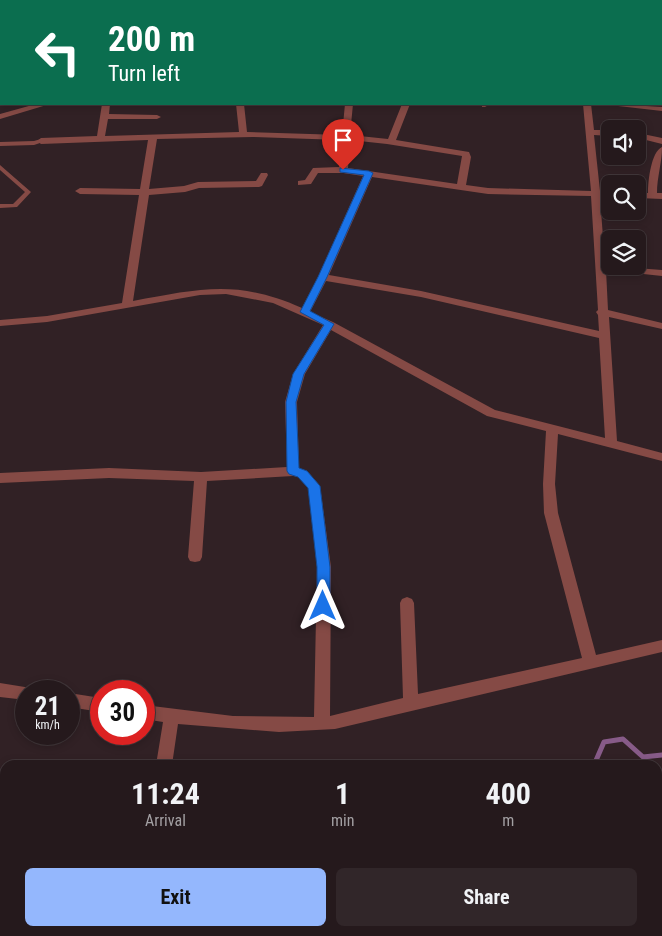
<!DOCTYPE html>
<style>
:root{--surface:#25191c;--page:#312629;--text:#f1f3f6;--muted:#a3a0a3;--line:#42383b;--accent:#94b7fd}
body{margin:0;font-family:"Roboto Condensed",sans-serif;background:var(--page);color:var(--text);height:100vh;display:flex;flex-direction:column;font-size:19px;white-space:nowrap}
*{box-sizing:border-box;margin:0}
p{font-size:16px;color:var(--muted)}
.icon{flex:none;width:28px;height:28px;fill:none;stroke:currentColor;stroke-width:2;stroke-linecap:round;stroke-linejoin:round}
.map{position:relative;flex:1;overflow:hidden}
.details{position:absolute;left:0px;top:760px;width:662px;height:176px;display:flex;flex-direction:column;background:var(--surface);border-radius:15px 15px 0 0;box-shadow:0 2px 8px #0003,0 0 0 1px var(--line)}
.details>*{flex:none}
.guide{position:absolute;left:0px;top:0px;width:662px;height:105px;box-shadow:0 2px 8px #0003,0 0 0 1px var(--line);background:#0b6e4f;color:#fff;overflow:hidden}
.fabs{position:absolute;left:601px;top:120px;display:grid;gap:10px}
.fabs a{display:grid;place-items:center;width:45px;height:45px;border-radius:8px;background:var(--surface);box-shadow:0 2px 8px #0003,0 0 0 1px var(--line);font-size:25px}
.speed{position:absolute;left:15px;top:680px;display:flex;gap:10px;font-size:25px;font-weight:700;text-align:center}
.speed>*{display:grid;place-content:center;width:65px;height:65px;border-radius:50%;background:var(--surface);box-shadow:0 2px 8px #0003,0 0 0 1px var(--line);line-height:1}
.speed small{font-size:12px;font-weight:400}
.speed .limit{border:8px solid #d22;background:#fff;color:#111}
.pin{position:absolute;display:grid;place-items:center;width:42px;height:42px;color:#fff;margin:-51px -21px;border-radius:50% 50% 50% 0;rotate:-45deg;box-shadow:0 0 5px #0007}
.pin .icon{rotate:45deg}
.me{position:absolute;width:55px;margin:-28px;rotate:0deg;stroke-linejoin:round;filter:drop-shadow(0 0 4px #0008)}
.turn{display:flex;align-items:center;gap:18px;height:105px;padding:0 25px;font-size:22px}
.turn .icon{width:65px;height:65px;stroke-width:2.5}
.turn b{display:block;font-size:35px;line-height:42px}
.eta{display:flex;justify-content:space-evenly;align-items:center;height:85px;text-align:center}
.eta b{font-size:30px;font-weight:700;line-height:35px}
.primary-button{display:flex;gap:10px;margin-top:auto;padding:10px 25px}
.primary-button a{flex:1;height:58px;border-radius:8px;background:var(--accent);color:#111;font-size:20px;font-weight:700;line-height:58px;text-align:center}
.primary-button a+a{background:var(--page);color:var(--text)}
.map>svg:first-child{display:block}
.lines{fill:none;stroke-linecap:round;stroke-linejoin:round}
.stream{stroke:#875b88;stroke-width:5}
.lane{fill:#854a45;fill-rule:evenodd}
.street{fill:#854a45;fill-rule:evenodd}
.wall{fill:#a19099}
.route{fill:#1a73e8;stroke:#114b97}
</style>
<div class="map">
<svg width="662" height="936" viewBox="0 0 662 936">
<rect width="100%" height="100%" fill="#312125"/>
<g class="lines">
<g class="stream">
<path d="M594 765 604 742 623 739 643 757 662 755"/>
<path d="M157 936 165 931"/>
</g>
<g class="lane">
<path d="M255 0H259L258 1H254Z"/>
<path d="M41 139 43 140V142L34 145 0 146V142L34 141Z"/>
<path d="M0 165 31 192 17 207 0 208V204H13L25 192 0 170Z"/>
</g>
<g class="street">
<rect x="584" y="0" width="6" height="1"/>
<rect x="0" y="11" width="1" height="4"/>
<rect x="661" y="56" width="1" height="4"/>
<rect x="0" y="59" width="1" height="4"/>
<path d="M36 104H50L0 119V114Z"/>
<path d="M102 104H110L109 114 157 115 161 117 157 119H108L105 136 239 132 236 104H244L247 132 342 135 345 104H353L350 135 388 139 402 104H410L396 140 469 152 471 157 466 185 488 188 591 191 583 104H591L594 130H610V136L594 135 600 191H610V197H600L605 264H610V266L662 270V276L606 270 608 310 662 323V329L609 317 617 441 662 453V461L558 434 555 484 558 513 596 655 662 640V652L335 729 279 732 178 724 172 765H156L163 722 144 719V705L233 716 314 717 317 567 308 487 299 477 293 476 207 481 202 557 200 561 195 562 190 561 188 557 194 481 109 478 0 483V473L109 468 201 472 287 467 285 402 293 374 323 325 273 303 226 294 200 295 47 322 0 326V320L47 316 122 303 139 195 80 194 75 191 80 188 140 189 148 140 41 144 37 141 41 138 97 136ZM253 137 341 140 339 167 313 168 305 180 298 181V185L311 184 318 173H343L363 176 318 277 302 308C237 279 199 289 133 301L149 195 185 192 199 188 259 187 262 186 268 175 267 173H261L256 181 198 182 184 186 149 189 157 139ZM350 140 387 144 462 156 457 184 348 168ZM372 177 488 194 591 196 598 310 596 312 598 315 599 331 421 291 329 275ZM326 281 421 297 599 338 605 438 495 410 333 322 310 312ZM331 330 487 416 546 431 543 484 544 513 582 658 418 694 414 603 412 599 407 597 402 599 400 603 403 698 330 716 331 567 320 486 307 471 299 468 297 402 305 374Z"/>
<path d="M482 104H490L485 107H482Z"/>
<path d="M614 104 662 107V111L618 106Z"/>
<path d="M638 133 662 138V144L638 138Z"/>
<path d="M662 147C662 163 657 177 657 193H662V199L638 198V192L648 193C648 181 651 152 662 147Z"/>
<path d="M0 683 31 688 33 691H26V700L0 697Z"/>
<path d="M69 693 101 698V712L69 707Z"/>
</g>
</g>
<rect class="wall" x="222" y="0" width="30" height="1"/>
<path class="route" d="M340 168 369 171 373 173 327 277 310 311 334 324 304 374 296 402 299 468 307 471 320 486 330 567V606L328 610 323 611 319 610 317 606V567L308 488 298 477 289 474 287 471 286 402 293 374 324 325 300 312 318 277 364 175 340 172Z"/>
</svg>
<div class="fabs">
<a><svg class="icon" aria-label="sound" viewBox="0 0 24 24"><path d="M4 9h4l5-4v14l-5-4H4zM17 9q2 3 0 6"/></svg></a>
<a><svg class="icon" aria-label="search" viewBox="0 0 24 24"><circle cx="10" cy="10" r="6"/><path d="M15 15l6 6"/></svg></a>
<a><svg class="icon" aria-label="layers" viewBox="0 0 24 24"><path d="M12 4l9 5-9 5-9-5zM3 14l9 5 9-5"/></svg></a>
</div>
<div class="speed"><div>21<small>km/h</small></div><div class="limit">30</div></div>
<div class="pin" style="left:343px;top:170px;background:#d93025"><svg class="icon" aria-label="arrive" viewBox="0 0 24 24"><path d="M6 21V4h12l-3 4 3 4H6"/></svg></div>
<svg class="me" style="left:323px;top:606px" viewBox="-20 -20 40 40"><path d="M0-17L14 15 0 8-14 15z" fill="#1a73e8" stroke="#fff" stroke-width="4"/></svg>
<div class="guide">
<div class="turn"><svg class="icon" aria-label="left" viewBox="0 0 24 24"><path d="M17 20v-9H6M10 6l-5 5 5 5"/></svg><div><b>200 m</b>Turn left</div></div>
</div>
<section class="details">
<div class="eta">
<div><b>11:24</b><p>Arrival</p></div>
<div><b>1</b><p>min</p></div>
<div><b>400</b><p>m</p></div>
</div>
<div class="primary-button"><a>Exit</a><a>Share</a></div>
</section>
</div>
